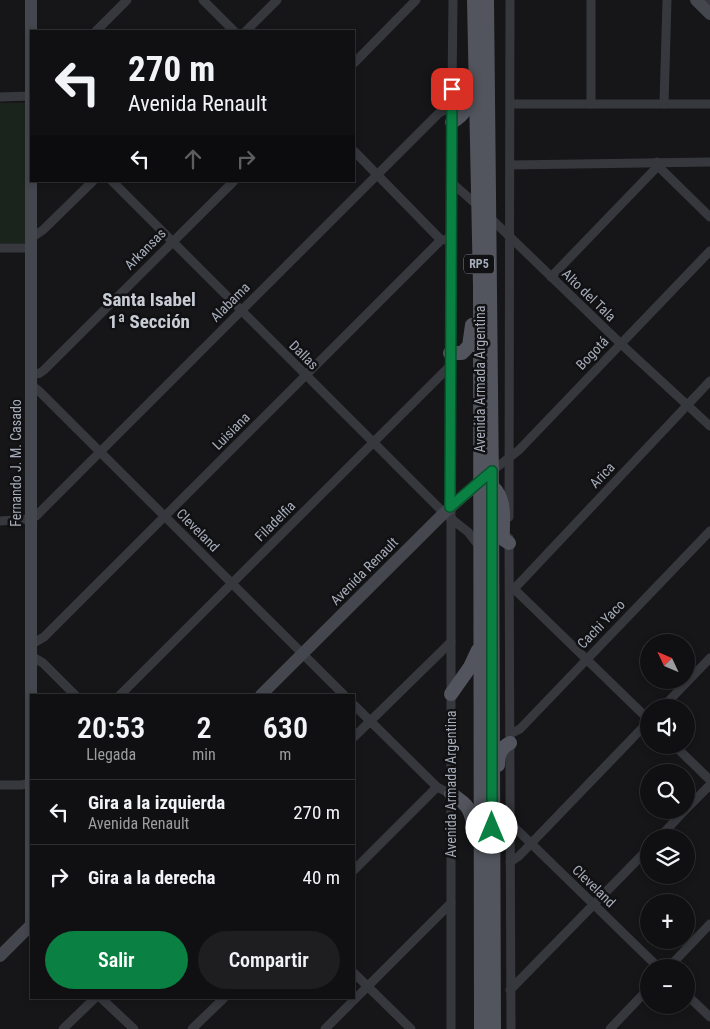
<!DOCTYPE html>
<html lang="es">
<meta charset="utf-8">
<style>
:root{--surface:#101012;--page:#1e1e20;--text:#f1f3f6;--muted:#9c9d9f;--line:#303032;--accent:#0b8043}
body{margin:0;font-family:"Roboto Condensed",sans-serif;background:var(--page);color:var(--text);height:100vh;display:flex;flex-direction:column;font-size:19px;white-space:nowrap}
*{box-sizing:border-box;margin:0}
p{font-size:16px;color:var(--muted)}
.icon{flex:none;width:28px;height:28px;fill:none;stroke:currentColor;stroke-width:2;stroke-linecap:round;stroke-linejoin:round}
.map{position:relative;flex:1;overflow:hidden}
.drawer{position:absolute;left:30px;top:694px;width:325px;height:305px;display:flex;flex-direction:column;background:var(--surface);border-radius:0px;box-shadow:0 2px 8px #0003,0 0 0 1px var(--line)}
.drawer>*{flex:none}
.guide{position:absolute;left:30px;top:30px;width:325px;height:152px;border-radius:0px;box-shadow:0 2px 8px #0003,0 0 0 1px var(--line);background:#101012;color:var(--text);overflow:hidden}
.needle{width:32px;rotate:314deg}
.controls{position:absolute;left:640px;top:634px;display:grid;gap:10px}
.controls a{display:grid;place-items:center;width:55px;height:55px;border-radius:50%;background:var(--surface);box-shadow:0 2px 8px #0003,0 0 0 1px var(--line);font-size:25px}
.pin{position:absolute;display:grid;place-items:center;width:42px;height:42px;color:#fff;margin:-21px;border-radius:10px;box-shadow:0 2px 8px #0006}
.me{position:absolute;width:55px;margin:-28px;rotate:0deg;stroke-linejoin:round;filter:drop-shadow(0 0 4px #0008)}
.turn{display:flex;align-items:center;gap:18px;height:105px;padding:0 15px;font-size:22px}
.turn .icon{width:65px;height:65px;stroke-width:2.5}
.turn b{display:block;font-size:35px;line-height:42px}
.lanes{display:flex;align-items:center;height:48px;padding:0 15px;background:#0003;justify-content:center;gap:25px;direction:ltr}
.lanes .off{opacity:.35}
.eta{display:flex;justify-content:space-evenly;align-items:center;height:85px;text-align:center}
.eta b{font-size:30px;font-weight:600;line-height:35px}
.button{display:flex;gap:10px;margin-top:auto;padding:10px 15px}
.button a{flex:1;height:58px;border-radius:30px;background:var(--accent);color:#fff;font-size:20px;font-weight:600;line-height:58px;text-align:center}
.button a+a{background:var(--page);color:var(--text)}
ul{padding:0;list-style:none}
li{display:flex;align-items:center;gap:15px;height:65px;padding:0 15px;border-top:1px solid var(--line)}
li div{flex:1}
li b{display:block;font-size:19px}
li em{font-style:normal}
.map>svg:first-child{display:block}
.green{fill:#1b241c}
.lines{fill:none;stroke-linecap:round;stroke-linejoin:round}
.street{stroke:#36383e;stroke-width:9}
.secondary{stroke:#44474e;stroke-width:12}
.primary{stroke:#52555d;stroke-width:14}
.route-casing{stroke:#07532c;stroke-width:12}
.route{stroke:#0b8043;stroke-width:9}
.labels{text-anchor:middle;stroke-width:5;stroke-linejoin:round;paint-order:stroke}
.shield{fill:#111113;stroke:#797e88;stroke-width:1}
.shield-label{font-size:12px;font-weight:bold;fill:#a6adba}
.street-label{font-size:14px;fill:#a6adba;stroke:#111113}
.district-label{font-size:19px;font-weight:bold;fill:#c8ccd5;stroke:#111113}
</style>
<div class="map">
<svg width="710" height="1029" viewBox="0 0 710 1029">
<rect width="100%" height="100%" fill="#161618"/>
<path class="green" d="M0 103H28L26 243H0Z"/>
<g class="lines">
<g class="street">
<path d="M203 0 234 31"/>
<path d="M702 6 710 0"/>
<path d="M96 31 127 0"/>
<path d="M246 31 277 0"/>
<path d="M354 63 416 0"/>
<path d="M0 97 31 96"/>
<path d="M510 104H710"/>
<path d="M591 104V0"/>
<path d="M664 104 667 0"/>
<path d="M354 151 441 240"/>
<path d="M657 162 658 166 710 217"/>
<path d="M510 165 710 162"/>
<path d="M112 181 444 513 468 532 479 546"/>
<path d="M451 182 478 206 621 344 710 426"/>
<path d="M31 238 43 230 93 181"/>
<path d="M0 248H31"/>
<path d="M551 277 658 166"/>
<path d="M31 375 40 373 44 370 234 181"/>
<path d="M31 387H34L39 391 344 695"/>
<path d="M492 471 519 450 710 251"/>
<path d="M509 517 510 0"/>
<path d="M0 521 30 519 36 516 439 113 452 107"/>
<path d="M509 538 511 1029"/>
<path d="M511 586 649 720"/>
<path d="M514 589 710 381"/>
<path d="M30 645 44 637 441 240 451 239"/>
<path d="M31 656 43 663 75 695"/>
<path d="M120 695 450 366"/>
<path d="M354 705 437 787 451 794"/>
<path d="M662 708 710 658"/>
<path d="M510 734 520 729 710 531"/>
<path d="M354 737 451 642"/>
<path d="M674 745 710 780"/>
<path d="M0 785H21L31 783"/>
<path d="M686 809 710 785"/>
<path d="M510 823 659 968"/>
<path d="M659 838 685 810"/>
<path d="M510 862 519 856 649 721"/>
<path d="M354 870 437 787"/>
<path d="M668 968 710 924"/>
<path d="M354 973 411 1029"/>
<path d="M510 990 649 848"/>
<path d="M686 994 710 1017"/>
<path d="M101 998 134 1029"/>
<path d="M63 1029 95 998"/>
<path d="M192 1029 224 998"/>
<path d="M325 1029 451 903"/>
<path d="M451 1029V182L453 0"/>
<path d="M610 1029 649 988"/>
</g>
<g class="secondary">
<path d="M696 0 710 14"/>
<path d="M261 695 444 513 485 477"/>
<path d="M31 926V0"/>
<path d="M0 956 31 925"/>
</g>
<g class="primary">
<path d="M474 0 480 286 481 1029"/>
<path d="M487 0 492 487 494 1029"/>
<path d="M452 122C465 115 469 106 470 91"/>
<path d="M450 353H462L469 346 472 325"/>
<path d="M493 487C507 501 502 521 503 539L509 543"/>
<path d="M451 694 470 667 478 650"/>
<path d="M498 765C498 755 500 748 510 743"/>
<path d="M451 794C470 806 470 809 475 831"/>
</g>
</g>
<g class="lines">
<g class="route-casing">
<path id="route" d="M452 89 450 507 492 471V828"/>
</g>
<use href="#route" class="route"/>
</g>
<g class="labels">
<rect class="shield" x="464" y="254.5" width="30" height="19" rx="4"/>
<g class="shield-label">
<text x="479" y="268">RP5</text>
</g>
<g class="street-label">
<text transform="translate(145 249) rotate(-45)" y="5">Arkansas</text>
<text transform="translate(589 295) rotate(44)" y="5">Alto del Tala</text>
<text transform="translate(230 302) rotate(-45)" y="5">Alabama</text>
<text transform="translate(592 353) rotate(-46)" y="5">Bogotá</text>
<text transform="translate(304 355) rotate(45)" y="5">Dallas</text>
<text transform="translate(480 379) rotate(-90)" y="5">Avenida Armada Argentina</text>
<text transform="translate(231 431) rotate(-45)" y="5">Luisiana</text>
<text transform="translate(16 463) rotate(-90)" y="5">Fernando J. M. Casado</text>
<text transform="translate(602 475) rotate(-47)" y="5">Arica</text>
<text transform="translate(275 521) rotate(-45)" y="5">Filadelfia</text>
<text transform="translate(198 530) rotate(45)" y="5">Cleveland</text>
<text transform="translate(364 571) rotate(-45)" y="5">Avenida Renault</text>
<text transform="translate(601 624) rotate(-46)" y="5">Cachi Yaco</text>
<text transform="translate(451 784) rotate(-90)" y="5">Avenida Armada Argentina</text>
<text transform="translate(594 886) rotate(44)" y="5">Cleveland</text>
</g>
<g class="district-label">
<text x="149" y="306">Santa Isabel<tspan x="149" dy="22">1ª Sección</tspan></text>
</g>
</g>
</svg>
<div class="controls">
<a><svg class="needle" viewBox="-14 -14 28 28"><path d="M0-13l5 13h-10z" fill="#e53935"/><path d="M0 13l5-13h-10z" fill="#9c9d9f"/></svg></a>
<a><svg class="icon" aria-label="sound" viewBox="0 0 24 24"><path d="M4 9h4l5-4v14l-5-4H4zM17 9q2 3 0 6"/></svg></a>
<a><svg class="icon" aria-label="search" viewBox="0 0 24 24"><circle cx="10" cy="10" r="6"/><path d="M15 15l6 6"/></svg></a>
<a><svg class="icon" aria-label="layers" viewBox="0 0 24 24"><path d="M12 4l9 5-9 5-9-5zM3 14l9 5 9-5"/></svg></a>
<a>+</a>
<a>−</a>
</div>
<div class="pin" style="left:452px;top:89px;background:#d93025"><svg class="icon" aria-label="arrive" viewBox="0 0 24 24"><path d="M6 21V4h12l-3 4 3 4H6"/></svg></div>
<svg class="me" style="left:492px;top:828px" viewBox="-20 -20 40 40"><circle r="19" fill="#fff"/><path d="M0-13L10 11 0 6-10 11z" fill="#0b8043"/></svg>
<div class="guide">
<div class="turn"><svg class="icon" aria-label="left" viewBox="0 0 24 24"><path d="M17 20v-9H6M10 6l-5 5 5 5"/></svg><div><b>270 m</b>Avenida Renault</div></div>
<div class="lanes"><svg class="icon" aria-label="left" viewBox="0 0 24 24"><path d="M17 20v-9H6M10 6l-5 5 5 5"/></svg><svg class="icon off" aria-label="ahead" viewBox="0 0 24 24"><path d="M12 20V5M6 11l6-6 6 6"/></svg><svg class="icon off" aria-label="right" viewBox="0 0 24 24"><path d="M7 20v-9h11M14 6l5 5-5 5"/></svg></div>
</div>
<section class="drawer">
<div class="eta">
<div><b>20:53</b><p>Llegada</p></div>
<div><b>2</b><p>min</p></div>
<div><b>630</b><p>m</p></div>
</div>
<ul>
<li><svg class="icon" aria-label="left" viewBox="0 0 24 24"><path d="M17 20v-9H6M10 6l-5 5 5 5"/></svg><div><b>Gira a la izquierda</b><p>Avenida Renault</p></div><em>270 m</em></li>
<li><svg class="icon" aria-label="right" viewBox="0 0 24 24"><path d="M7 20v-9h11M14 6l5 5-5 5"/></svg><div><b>Gira a la derecha</b></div><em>40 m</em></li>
</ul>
<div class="button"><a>Salir</a><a>Compartir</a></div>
</section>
</div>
